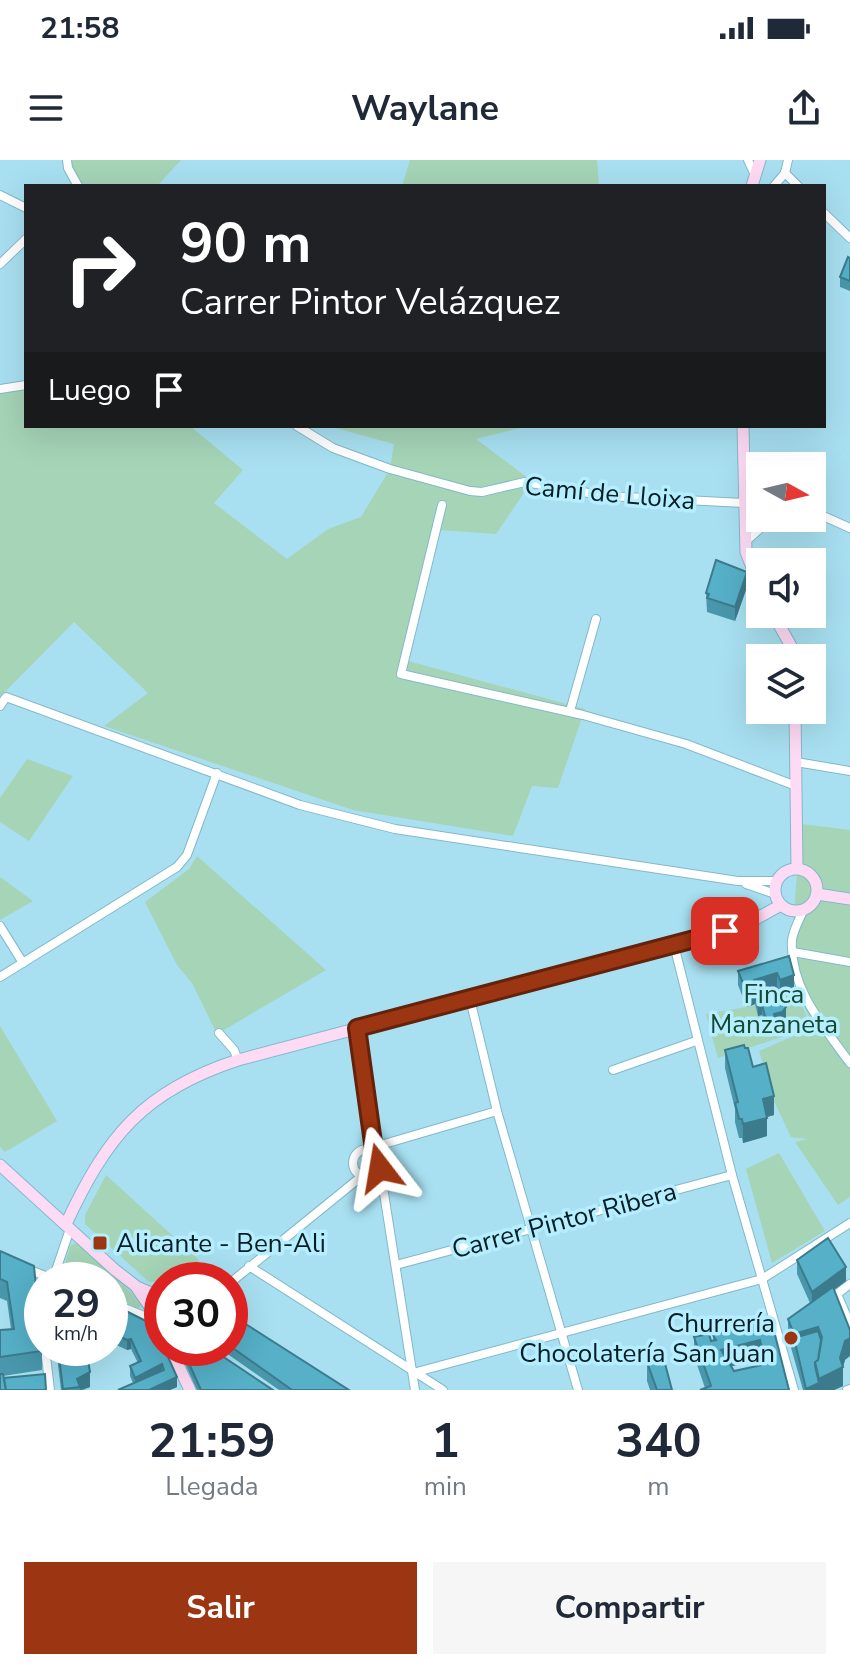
<!DOCTYPE html>
<html lang="es">
<meta charset="utf-8">
<style>
:root{--surface:#fff;--page:#f6f6f7;--text:#1f2937;--muted:#747a83;--accent:#9c3511}
body{margin:0;font-family:"Nunito Sans",sans-serif;background:var(--page);color:var(--text);height:100vh;display:flex;flex-direction:column;font-size:30px;white-space:nowrap}
*{box-sizing:border-box;margin:0}
p{font-size:26px;color:var(--muted)}
.icon{flex:none;width:44px;height:44px;fill:none;stroke:currentColor;stroke-width:2;stroke-linecap:round;stroke-linejoin:round}
.map{position:relative;height:1230px;overflow:hidden}
.details{display:flex;flex-direction:column;background:var(--surface);flex:1}
.details>*{flex:none}
.top-card{position:absolute;left:24px;top:24px;width:802px;height:244px;border-radius:0px;box-shadow:0 8px 32px #0002;background:#202124;color:#fff;overflow:hidden}
.needle{width:52px;rotate:98deg}
.buttons{position:absolute;left:746px;top:292px;display:grid;gap:16px}
.buttons a{display:grid;place-items:center;width:80px;height:80px;border-radius:0px;background:var(--surface);box-shadow:0 8px 32px #0002;font-size:40px}
.speed{position:absolute;left:24px;top:1102px;display:flex;gap:16px;font-size:40px;font-weight:700;text-align:center}
.speed>*{display:grid;place-content:center;width:104px;height:104px;border-radius:50%;background:var(--surface);box-shadow:0 8px 32px #0002;line-height:1}
.speed small{font-size:20px;font-weight:400}
.speed .limit{border:12px solid #d22;background:#fff;color:#111}
.pin{position:absolute;display:grid;place-items:center;width:68px;height:68px;color:#fff;margin:-34px;border-radius:16px;box-shadow:0 4px 12px #0006}
.me{position:absolute;width:88px;margin:-44px;rotate:346deg;stroke-linejoin:round;filter:drop-shadow(0 0 6px #0008)}
.turn{display:flex;align-items:center;gap:28px;height:168px;padding:0 24px;font-size:36px}
.turn .icon{width:104px;height:104px;stroke-width:2.5}
.turn b{display:block;font-size:56px;line-height:68px}
.then{display:flex;align-items:center;height:76px;padding:0 24px;background:#0003;gap:16px;font-size:30px}
.eta{display:flex;justify-content:space-evenly;align-items:center;height:136px;text-align:center}
.eta b{font-size:48px;font-weight:700;line-height:56px}
.primary-button{display:flex;gap:16px;margin-top:auto;padding:16px 24px}
.primary-button a{flex:1;height:92px;border-radius:0px;background:var(--accent);color:#fff;font-size:32px;font-weight:700;line-height:92px;text-align:center}
.primary-button a+a{background:var(--page);color:var(--text)}
.status{display:flex;justify-content:space-between;align-items:center;height:56px;padding:0 40px;background:var(--surface);direction:ltr}
.status svg{height:22px;fill:currentColor}
header{display:flex;justify-content:space-between;align-items:center;height:104px;padding:0 24px;background:var(--surface);font-size:36px;font-weight:700}
.map>svg:first-child{display:block}
.green{fill:#a5d4b7}
.lines{fill:none;stroke-linecap:round;stroke-linejoin:round}
.street-casing{stroke:#82b9c9;stroke-width:10}
.secondary-casing{stroke:#82b9c9;stroke-width:13}
.street{stroke:#fff;stroke-width:8}
.secondary{stroke:#fedbf5;stroke-width:11}
.wall{fill:#4997ac;fill-rule:evenodd}
.shaded-wall{fill:#3c7b8c}
.building{fill:#55b0c8;stroke:#3c7b8c;stroke-width:2;fill-rule:evenodd}
.route-casing{stroke:#65220b;stroke-width:20}
.route{stroke:#9c3511;stroke-width:14}
.poi-dot{fill:#9c3511;stroke:#b5eefe;stroke-width:3}
.labels{text-anchor:middle;stroke-width:7;stroke-linejoin:round;paint-order:stroke}
.street-label{font-size:26px;fill:#071e24;stroke:#b5eefe}
.park-label{font-size:26px;fill:#134a30;stroke:#b5eefe}
.poi-label{font-size:26px;fill:#071e24;stroke:#b5eefe;text-anchor:start}
</style>
<div class="status"><b>21:58</b><svg viewBox="0 0 49 12"><path d="M0 12V9h3v3zM5 12V6h3v6zM10 12V3h3v9zM15 12V0h3v12zM26 1h20v11H26zM47 4h2v5h-2z"/></svg></div>
<header><svg class="icon" aria-label="menu" viewBox="0 0 24 24"><path d="M4 6h16M4 12h16M4 18h16"/></svg>Waylane<svg class="icon" aria-label="share" viewBox="0 0 24 24"><path d="M12 15V3M7 8l5-5 5 5M5 13v7h14v-7"/></svg></header>
<div class="map">
<svg width="850" height="1230" viewBox="0 0 850 1230">
<rect width="100%" height="100%" fill="#a8e0f1"/>
<g class="green">
<path d="M67 0H181L157 26H81Z"/>
<path d="M410 0H597L599 26H402Z"/>
<path d="M26 225V266H190L243 310 214 343 287 399 328 369 361 357 390 309 394 284 328 266H528L476 279 532 321 496 374 440 370 418 450 408 501 585 549 558 628 532 626 513 676 353 650 104 566 148 533 74 462 0 537V229Z"/>
<path d="M27 599 73 616 29 681 0 662V638Z"/>
<path d="M801 664 850 670V1037L838 1045 795 982 808 979 791 977 774 941 759 891 814 867 799 836 790 801 808 795 793 792 792 778Z"/>
<path d="M197 696 326 810 217 874 192 823 177 805 145 742 189 709Z"/>
<path d="M0 717 33 741 0 760Z"/>
<path d="M789 810 794 829 812 867 718 898 706 854 746 847 738 825Z"/>
<path d="M0 866 57 961 5 992 0 987Z"/>
<path d="M779 993 825 1071 772 1103 746 1009Z"/>
<path d="M106 1015 197 1098 208 1120 149 1122 85 1064V1055Z"/>
<path d="M76 1083 132 1133 141 1146 138 1148 110 1136V1120L67 1118 62 1114 70 1086Z"/>
</g>
<g class="lines">
<g class="street-casing">
<g id="street">
<path d="M67 0 68 8 78 26"/>
<path d="M748 0 755 15"/>
<path d="M785 13 798 26"/>
<path d="M774 26 785 13 788 0"/>
<path d="M0 35 26 48"/>
<path d="M824 53 850 78"/>
<path d="M0 104 26 79"/>
<path d="M0 229 26 225"/>
<path d="M297 266 333 288 390 309 470 331 482 332 525 322 606 336 744 343"/>
<path d="M442 345 401 514 583 555 686 584 796 626"/>
<path d="M744 349 760 348"/>
<path d="M812 351 850 368"/>
<path d="M745 382 772 358"/>
<path d="M0 546 6 537 300 645 395 669 738 721H777"/>
<path d="M570 551 596 459"/>
<path d="M796 602 850 611"/>
<path d="M746 724 775 734"/>
<path d="M803 751C799 760 793 771 792 780 789 828 824 867 850 903"/>
<path d="M0 766 23 803"/>
<path d="M674 785 732 1015 794 1230"/>
<path d="M793 792 850 802"/>
<path d="M0 817 177 707 187 695 217 613"/>
<path d="M470 839 497 951 578 1230"/>
<path d="M357 868 374 989"/>
<path d="M219 873 234 890 238 900"/>
<path d="M613 910 696 881"/>
<path d="M374 987 497 951"/>
<circle cx="367" cy="1003" r="14"/>
<path d="M380 1008 415 1230"/>
<path d="M396 1105 732 1015"/>
<path d="M249 1106 443 1230"/>
<path d="M27 1109 56 1120"/>
<path d="M53 1119 70 1069"/>
<path d="M230 1123 362 1016"/>
<path d="M42 1125 39 1132 42 1156"/>
<path d="M837 1134 850 1164"/>
<path d="M828 1141 850 1124"/>
<path d="M110 1142 144 1156 154 1155"/>
<path d="M45 1188 50 1230"/>
<path d="M413 1213 762 1119 850 1063"/>
<path d="M847 1230 850 1229"/>
</g>
</g>
<g class="secondary-casing">
<g id="secondary">
<path d="M752 26 760 0"/>
<path d="M743 266 746 392 760 428"/>
<path d="M773 454 791 486 794 498"/>
<path d="M795 550 797 708"/>
<circle cx="796" cy="730" r="21"/>
<path d="M817 734 850 739"/>
<path d="M0 1005 115 1110 137 1127 160 1137"/>
<path d="M66 1064C107 976 143 931 238 900L725 771 752 761 781 745"/>
<path d="M137 1128C143 1138 151 1146 154 1155L162 1160"/>
<path d="M170 1188 190 1230"/>
</g>
</g>
<use href="#street" class="street"/>
<use href="#secondary" class="secondary"/>
</g>
<g class="wall">
<path d="M850 98V131L840 127V117Z"/>
<path d="M747 427 735 461 707 452 706 433Z"/>
<path d="M789 796 794 829 780 834 786 857 782 862 775 863V868L769 869 765 865 762 855 758 856 755 844 747 847 738 825V811Z"/>
<path d="M725 890 753 907 774 955 767 957V976L743 983 742 978H739L735 962V949L725 908Z"/>
<path d="M0 1091 42 1191V1210L3 1216 0 1230V1170L11 1169 7 1141 0 1138Z"/>
<path d="M797 1100 846 1121 834 1130 845 1200 843 1207V1226L834 1230H803L788 1177V1159L810 1143 797 1114Z"/>
<path d="M110 1140 122 1149 177 1227 170 1230H118L133 1223 130 1216V1206L138 1203 131 1189 127 1190 110 1182Z"/>
<path d="M230 1154 349 1230H279L219 1188H230Z"/>
<path d="M771 1159 789 1230 705 1228 694 1196V1177L711 1181H713V1175ZM760 1199 762 1205 734 1211 732 1206Z"/>
<path d="M56 1188H86L90 1227 83 1230H61Z"/>
<path d="M178 1188H210L273 1230H197Z"/>
<path d="M647 1202 672 1230H650L647 1221Z"/>
</g>
<g class="shaded-wall">
<path d="M747 412V427L735 461V447Z"/>
<path d="M777 813V827L756 833 755 844 747 847V833L754 820Z"/>
<path d="M794 815V829L780 834V820Z"/>
<path d="M762 845V855L758 856V846Z"/>
<path d="M786 847V857L782 862 775 863V868L769 869V860L774 854Z"/>
<path d="M774 936V955L763 958V939Z"/>
<path d="M767 958V976L743 983V964Z"/>
<path d="M846 1107V1121L812 1146V1132Z"/>
<path d="M818 1167V1186L794 1178V1174Z"/>
<path d="M850 1178V1196L845 1200 843 1207V1226L834 1230H819V1219L840 1198 845 1181Z"/>
<path d="M131 1179V1189L127 1190V1180Z"/>
<path d="M760 1180V1199L721 1209V1190Z"/>
<path d="M162 1204V1214L135 1227V1218Z"/>
<path d="M90 1212V1227L80 1230 77 1219Z"/>
<path d="M177 1217V1227L170 1230H149Z"/>
<path d="M819 1223V1230H806V1229Z"/>
</g>
<g class="building">
<path d="M848 97 850 98V121L840 117Z"/>
<path d="M716 400 747 412 735 447 707 438 709 434 706 433Z"/>
<path d="M789 796 794 815 780 820 777 813 754 820 756 829 747 833 738 811Z"/>
<path d="M775 825 786 847 782 852 774 854 775 858 769 860 765 856 762 845 758 846 755 836 761 835 759 829Z"/>
<path d="M744 885 745 888H748L753 907 766 903 774 936 763 939 767 958 743 964 742 959H739L735 943 738 942 725 890Z"/>
<path d="M828 1078 846 1107 812 1132 797 1100Z"/>
<path d="M0 1091 34 1106 42 1191 0 1197V1170L14 1169 7 1122 0 1119Z"/>
<path d="M59 1114 73 1120H49V1117Z"/>
<path d="M833 1127 850 1170V1178L845 1181 840 1198 843 1207 819 1219 815 1202 818 1200 822 1177 818 1167 794 1174 788 1159Z"/>
<path d="M110 1140 122 1145 112 1169 110 1168Z"/>
<path d="M122 1149 152 1164 162 1185V1188H164L177 1217 149 1230H118L164 1210 162 1204 135 1218 130 1206 141 1201 131 1179 127 1180 112 1173Z"/>
<path d="M230 1154 349 1230H292L230 1186Z"/>
<path d="M771 1159 789 1230H700L711 1226 694 1177 709 1174 711 1181 716 1180 713 1175ZM760 1180 766 1204 734 1211 721 1190Z"/>
<path d="M818 1171 821 1180 818 1200 815 1202V1206L819 1223 806 1229 794 1178Z"/>
<path d="M58 1188H86L90 1212 77 1219 80 1227 63 1229Z"/>
<path d="M182 1188H210L273 1230H201Z"/>
<path d="M663 1196 672 1230H657L647 1202Z"/>
<path d="M0 1214H3L6 1230H0Z"/>
<path d="M45 1214 46 1230H6L4 1218Z"/>
</g>
<g class="lines">
<g class="route-casing">
<path id="route" d="M380 1008 381 1000 374 990 357 868 725 771"/>
</g>
<use href="#route" class="route"/>
</g>
<g class="poi-dot">
<rect x="92" y="1075" width="16" height="16" rx="4"/>
<circle cx="791" cy="1178" r="8"/>
</g>
<g class="labels">
<g class="street-label">
<text transform="translate(610 333) rotate(5)" y="9">Camí de Lloixa</text>
<text transform="translate(564 1060) rotate(-15)" y="9">Carrer Pintor Ribera</text>
</g>
<g class="park-label">
<text x="774" y="843">Finca<tspan x="774" dy="30">Manzaneta</tspan></text>
</g>
<g class="poi-label">
<text x="116" y="1092">Alicante - Ben-Ali</text>
<text x="775" y="1172" text-anchor="end">Churrería<tspan x="775" dy="30">Chocolatería San Juan</tspan></text>
</g>
</g>
</svg>
<div class="buttons">
<a><svg class="needle" viewBox="-14 -14 28 28"><path d="M0-13l5 13h-10z" fill="#e53935"/><path d="M0 13l5-13h-10z" fill="#747a83"/></svg></a>
<a><svg class="icon" aria-label="sound" viewBox="0 0 24 24"><path d="M4 9h4l5-4v14l-5-4H4zM17 9q2 3 0 6"/></svg></a>
<a><svg class="icon" aria-label="layers" viewBox="0 0 24 24"><path d="M12 4l9 5-9 5-9-5zM3 14l9 5 9-5"/></svg></a>
</div>
<div class="speed"><div>29<small>km/h</small></div><div class="limit">30</div></div>
<div class="pin" style="left:725px;top:771px;background:#d93025"><svg class="icon" aria-label="arrive" viewBox="0 0 24 24"><path d="M6 21V4h12l-3 4 3 4H6"/></svg></div>
<svg class="me" style="left:380px;top:1008px" viewBox="-20 -20 40 40"><path d="M0-17L14 15 0 8-14 15z" fill="#9c3511" stroke="#fff" stroke-width="4"/></svg>
<div class="top-card">
<div class="turn"><svg class="icon" aria-label="right" viewBox="0 0 24 24"><path d="M7 20v-9h11M14 6l5 5-5 5"/></svg><div><b>90 m</b>Carrer Pintor Velázquez</div></div>
<div class="then">Luego<svg class="icon" aria-label="arrive" viewBox="0 0 24 24"><path d="M6 21V4h12l-3 4 3 4H6"/></svg></div>
</div>
</div>
<section class="details">
<div class="eta">
<div><b>21:59</b><p>Llegada</p></div>
<div><b>1</b><p>min</p></div>
<div><b>340</b><p>m</p></div>
</div>
<div class="primary-button"><a>Salir</a><a>Compartir</a></div>
</section>
